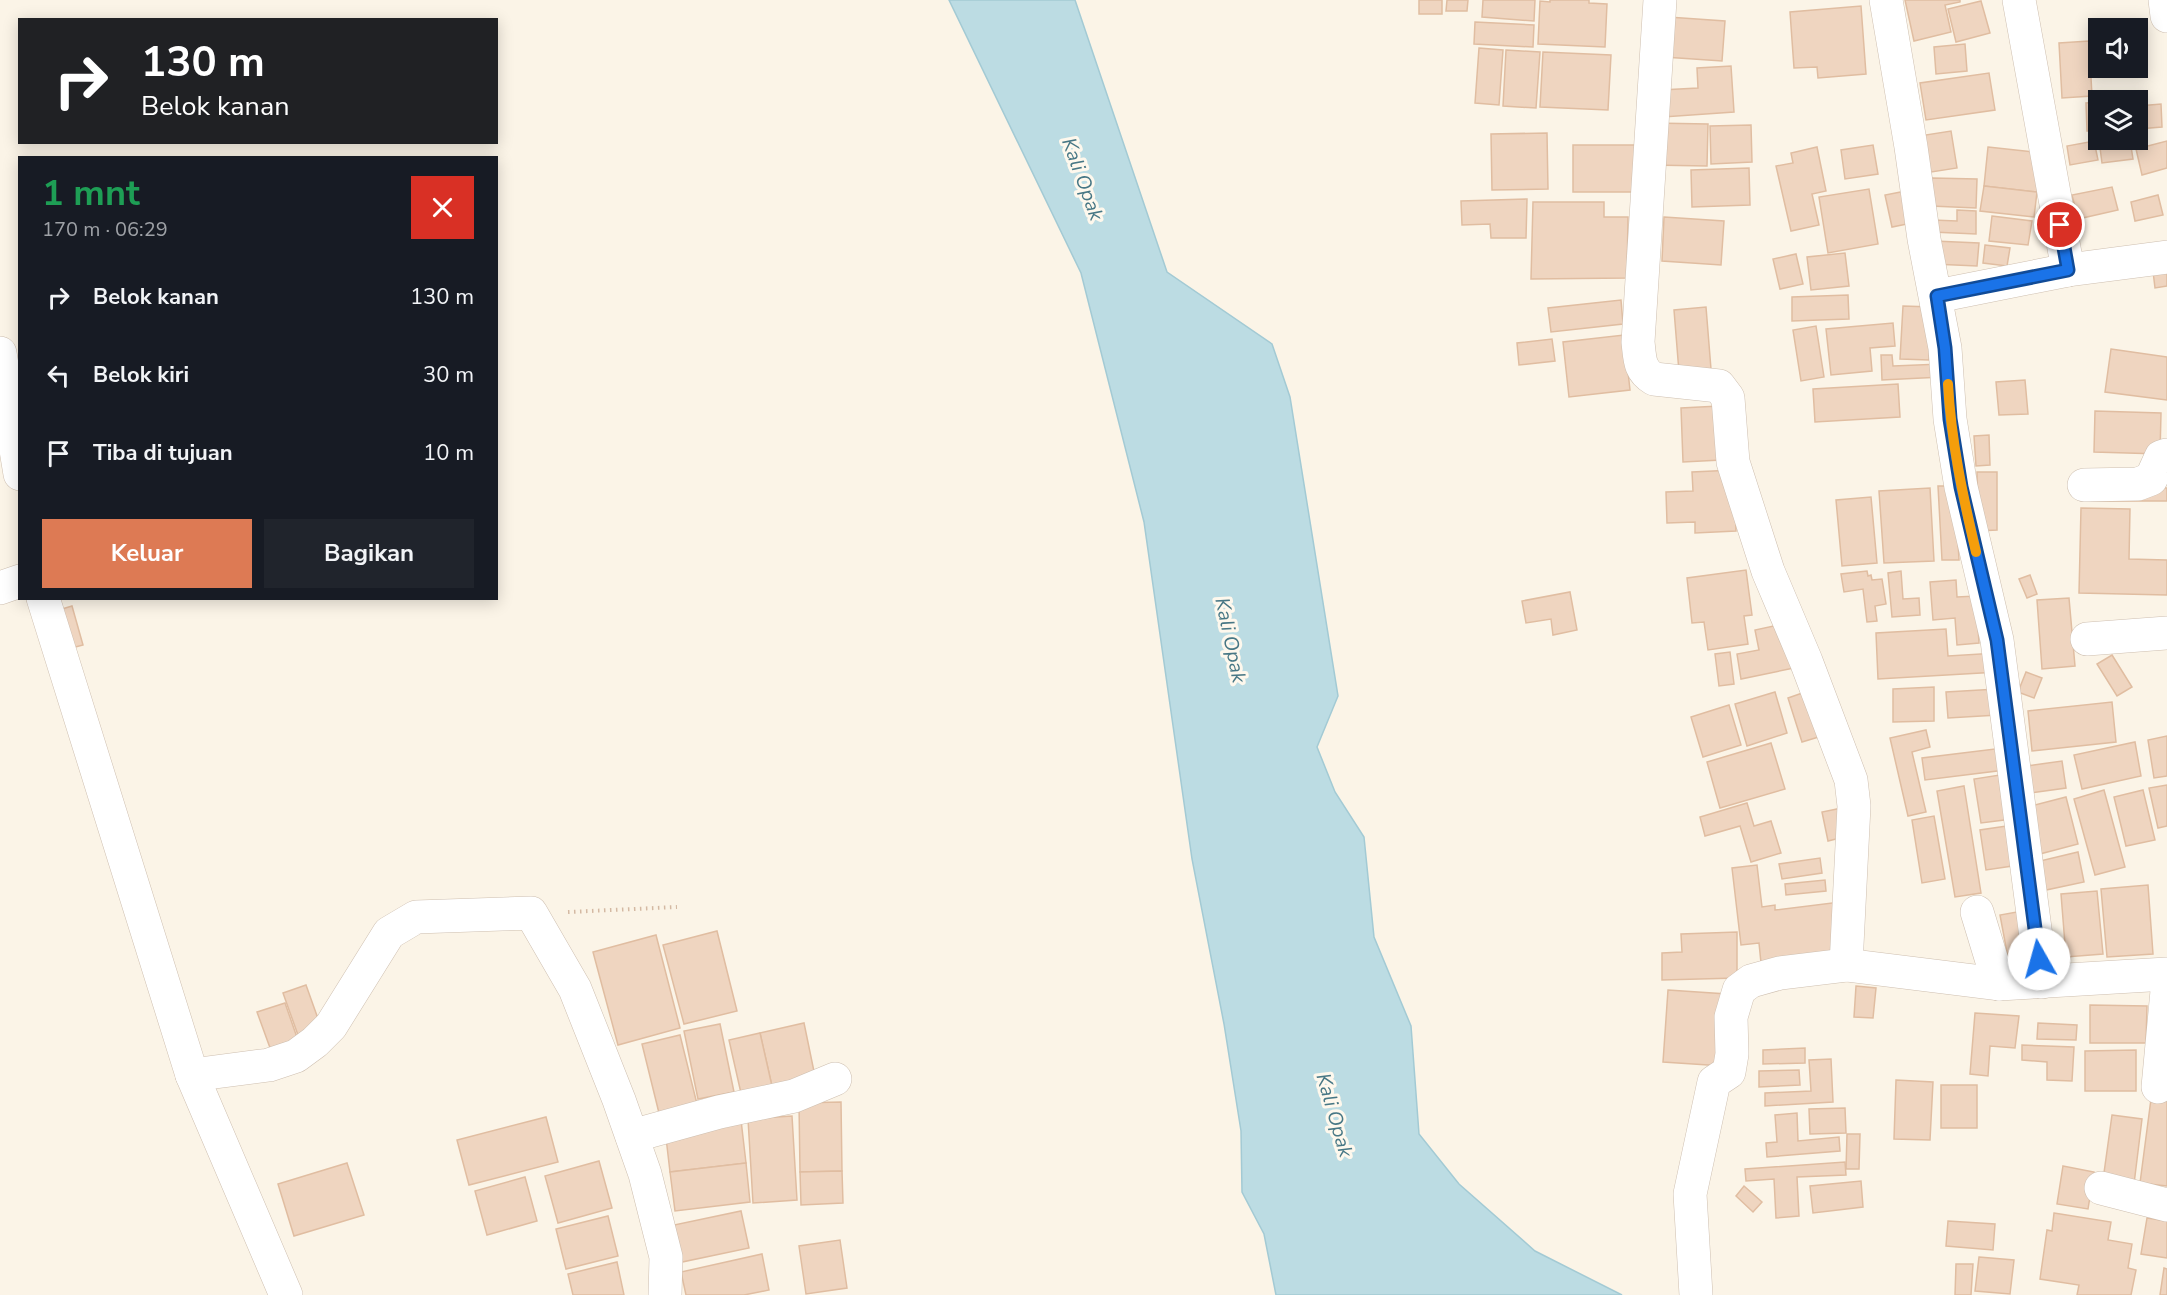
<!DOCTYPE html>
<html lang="id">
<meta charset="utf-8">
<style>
:root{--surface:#171b24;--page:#20242c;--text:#f1f3f6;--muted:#9ea1a6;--accent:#dd7a54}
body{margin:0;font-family:"Nunito Sans",sans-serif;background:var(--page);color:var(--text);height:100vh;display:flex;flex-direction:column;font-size:22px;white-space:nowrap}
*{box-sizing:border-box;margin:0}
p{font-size:20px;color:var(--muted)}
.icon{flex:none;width:33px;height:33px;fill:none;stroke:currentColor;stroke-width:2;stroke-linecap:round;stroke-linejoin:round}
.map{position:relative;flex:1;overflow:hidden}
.sheet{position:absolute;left:18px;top:156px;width:480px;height:444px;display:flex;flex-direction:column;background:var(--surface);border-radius:0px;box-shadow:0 3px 15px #0003}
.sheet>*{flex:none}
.hud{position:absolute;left:18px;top:18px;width:480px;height:126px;border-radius:0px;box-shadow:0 3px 15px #0003;background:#202124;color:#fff;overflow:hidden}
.controls{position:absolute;left:2088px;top:18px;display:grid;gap:12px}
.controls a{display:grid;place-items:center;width:60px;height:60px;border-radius:0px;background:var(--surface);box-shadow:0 3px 15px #0003;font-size:30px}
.pin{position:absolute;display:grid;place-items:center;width:51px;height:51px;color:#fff;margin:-26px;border:3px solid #fff;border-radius:50%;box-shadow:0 2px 6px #0007}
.me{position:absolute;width:66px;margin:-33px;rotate:353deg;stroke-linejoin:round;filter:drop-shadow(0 0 4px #0008)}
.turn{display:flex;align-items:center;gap:21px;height:126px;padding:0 24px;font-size:27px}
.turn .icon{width:78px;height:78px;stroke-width:2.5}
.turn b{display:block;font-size:42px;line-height:51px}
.round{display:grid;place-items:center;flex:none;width:63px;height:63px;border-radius:0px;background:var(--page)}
.summary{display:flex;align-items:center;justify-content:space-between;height:102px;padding:0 24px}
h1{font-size:36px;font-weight:700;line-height:45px;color:#1e9e55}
.button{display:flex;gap:12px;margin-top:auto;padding:12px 24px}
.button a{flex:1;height:69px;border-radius:0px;background:var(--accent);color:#fff;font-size:24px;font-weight:700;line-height:69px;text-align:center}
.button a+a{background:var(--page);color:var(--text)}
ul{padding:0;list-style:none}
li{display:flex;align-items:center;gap:18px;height:78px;padding:0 24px}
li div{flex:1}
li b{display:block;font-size:22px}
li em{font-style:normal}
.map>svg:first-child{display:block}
.water{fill:#bcdce3;stroke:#a3cad4;stroke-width:1.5}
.building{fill:#efd5c0;stroke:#e0bda1;stroke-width:1.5}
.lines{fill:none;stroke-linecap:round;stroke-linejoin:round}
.minor-casing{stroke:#cebfb0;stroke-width:34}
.path{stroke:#d4b9a3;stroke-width:4;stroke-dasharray:1.5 4.5;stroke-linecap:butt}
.minor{stroke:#fff;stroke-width:33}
.route-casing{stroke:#114b97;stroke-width:15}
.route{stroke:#1a73e8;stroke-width:10}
.slow{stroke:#f59e0b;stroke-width:10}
.labels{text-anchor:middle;stroke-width:6;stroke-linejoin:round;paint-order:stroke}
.water-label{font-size:20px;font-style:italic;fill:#477785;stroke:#fef8ed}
</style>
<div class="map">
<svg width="2167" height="1295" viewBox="0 0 2167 1295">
<rect width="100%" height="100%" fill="#fbf4e7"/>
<path class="water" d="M949 0H1075L1167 272 1272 344 1290 397 1338 696 1317 747 1335 792 1364 837 1374 937 1411 1026 1419 1134 1459 1184 1535 1251 1622 1295H1276L1264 1234 1242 1192 1241 1131 1224 1024 1192 859 1144 522 1081 273Z"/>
<g class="building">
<rect x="1419" y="0" width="23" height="14"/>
<path d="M1447 0H1468L1467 11H1446Z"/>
<path d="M1483 0H1535L1534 21 1482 17Z"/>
<path d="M1550 0H1589V3L1607 4 1605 47 1538 44 1540 1 1550 2Z"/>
<path d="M1905 0H1960V2L1945 5 1951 32 1914 41Z"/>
<path d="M1981 1 1990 33 1956 42 1948 9Z"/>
<path d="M1861 6 1866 74 1818 78 1817 67 1794 68 1790 12Z"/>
<path d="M1668 17 1725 21 1722 61 1664 57Z"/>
<path d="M1475 22 1534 25 1533 47 1474 44Z"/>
<path d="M2089 41 2092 96 2062 98 2059 43Z"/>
<path d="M1965 44 1967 71 1936 74 1934 47Z"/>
<path d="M1479 48 1503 50 1499 105 1475 103Z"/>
<path d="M1506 50 1540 52 1536 108 1503 106Z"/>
<path d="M1543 52 1611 55 1608 110 1540 107Z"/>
<path d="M1731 66 1734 112 1663 117 1661 90 1698 88 1697 68Z"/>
<path d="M1989 73 1995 110 1926 120 1920 83Z"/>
<path d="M2098 102V131H2087L2086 103Z"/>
<path d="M2161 104 2162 127 2138 129V106Z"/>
<path d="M1652 123 1708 124 1707 166 1651 165Z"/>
<path d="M1751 125 1752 162 1711 164 1710 126Z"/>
<path d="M1951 131 1957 168 1925 173 1919 136Z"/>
<path d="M1547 133 1548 189 1492 190 1491 134Z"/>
<path d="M2099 140H2130L2133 159 2102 163Z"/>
<path d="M2094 141 2098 160 2070 165 2067 146Z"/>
<path d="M2167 141V168L2142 175 2136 149Z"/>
<rect x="1573" y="145" width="66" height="47"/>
<path d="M1873 145 1878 174 1845 179 1841 150Z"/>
<path d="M1817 147 1826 191 1812 194 1819 225 1791 231 1776 166 1793 163 1791 153Z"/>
<path d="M1988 147 2042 153 2037 192 1984 186Z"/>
<path d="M1749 168 1750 205 1692 207 1691 170Z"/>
<path d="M1932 178 1977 179 1976 208 1931 206Z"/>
<path d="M1984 186 2037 192 2034 217 1980 211Z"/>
<path d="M2112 187 2118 210 2078 219 2072 195Z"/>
<path d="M1869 189 1878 244 1828 253 1819 197Z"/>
<path d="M1911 190 1917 222 1892 227 1885 195Z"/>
<path d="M2158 195 2163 215 2135 221 2131 202Z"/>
<path d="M1527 199 1526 238H1491L1490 224 1462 225 1461 201Z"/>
<path d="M1533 202H1604V217H1628L1627 278 1531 279Z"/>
<path d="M1957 210 1976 211V234L1932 232 1933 220 1957 221Z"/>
<path d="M1992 216 2032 221 2028 245 1989 241Z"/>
<path d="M1664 217 1724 221 1721 265 1662 261Z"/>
<path d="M1934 241 1979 243 1977 266 1933 264Z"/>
<path d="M1985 245 2010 248 2007 266 1983 263Z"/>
<path d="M1845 253 1849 286 1811 290 1807 257Z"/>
<path d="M1796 254 1803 284 1780 289 1773 259Z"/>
<path d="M2167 261V286L2155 288 2152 263Z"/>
<path d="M1848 295 1849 319 1792 321V297Z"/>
<path d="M1621 300 1623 324 1551 332 1548 308Z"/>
<path d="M1903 306 1932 307 1929 360 1900 359Z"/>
<path d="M1706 307 1711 369 1679 372 1674 310Z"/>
<path d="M1893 323 1895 346 1870 348 1872 371 1831 375 1826 329Z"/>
<path d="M1816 326 1824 377 1801 381 1793 330Z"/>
<path d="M1624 335 1630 390 1569 397 1563 342Z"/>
<path d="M1552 339 1555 361 1519 365 1517 343Z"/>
<path d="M2111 349 2167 357V400L2105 392Z"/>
<path d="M1881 355H1892L1893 366 1941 364 1942 377 1882 380Z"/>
<path d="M2025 380 2028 414 1999 415 1996 382Z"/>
<path d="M1898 384 1900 417 1815 422 1813 389Z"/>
<path d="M1719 406 1721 460 1683 462 1681 408Z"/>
<path d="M2095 411 2161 413 2160 454 2094 452Z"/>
<path d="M1989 435 1990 465 1976 466 1974 436Z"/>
<path d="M1734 470 1736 531 1695 533V522L1667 523 1666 492 1693 491 1692 472Z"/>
<path d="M1977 472H1997V530L1978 531Z"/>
<path d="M1938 486H1955L1959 560H1942Z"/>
<path d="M2092 487 2167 488V501H2092Z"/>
<path d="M1930 488 1934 561 1884 563 1879 491Z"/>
<path d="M1871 497 1877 563 1842 566 1836 500Z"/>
<path d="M2081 508 2130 509 2129 559 2167 560V595L2079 593Z"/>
<path d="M1746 570 1752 615 1744 616 1748 644 1708 650 1704 622 1692 623 1687 578Z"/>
<path d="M1867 571 1868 576 1871 575 1872 580 1882 579 1886 604 1875 606 1877 621 1867 622 1863 589 1844 592 1841 574Z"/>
<path d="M1901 571 1903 599 1919 598 1920 615 1892 617 1888 573Z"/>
<path d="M2030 575 2037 594 2027 598 2019 579Z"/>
<path d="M1956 580 1957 597 1976 596 1979 643 1957 645 1955 618 1933 620 1930 582Z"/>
<path d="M1570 592 1577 630 1553 635 1551 619 1526 623 1522 601Z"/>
<path d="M2069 598 2075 666 2042 669 2037 600Z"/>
<path d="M72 606 83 645 64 650 52 612Z"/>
<path d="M1778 625 1799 667 1741 679 1737 654 1759 650 1755 630Z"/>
<path d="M1946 629 1948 656 1997 653 1998 672 1878 679 1876 633Z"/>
<path d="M1730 652 1734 684 1719 686 1715 654Z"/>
<path d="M2112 655 2132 687 2117 696 2097 664Z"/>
<path d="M2026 672 2042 678 2034 698 2018 692Z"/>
<path d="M1934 687V721L1893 722V689Z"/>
<path d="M1997 689 1998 715 1948 718 1946 692Z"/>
<path d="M1808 691 1822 736 1802 742 1788 698Z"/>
<path d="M1775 692 1787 733 1747 746 1735 704Z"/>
<path d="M2112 702 2116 742 2032 751 2028 711Z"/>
<path d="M1729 705 1741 745 1703 757 1691 717Z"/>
<path d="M1926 730 1930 747 1912 752 1926 812 1908 816 1890 738Z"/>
<path d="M2167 736V776L2154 778 2148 740Z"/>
<path d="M2135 742 2141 776 2082 789 2074 755Z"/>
<path d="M1771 743 1785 789 1720 808 1707 762Z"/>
<path d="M2003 748 2005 770 1925 780 1922 758Z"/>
<path d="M2062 761 2066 788 2023 794 2019 767Z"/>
<path d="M2006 774 2012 819 1981 823 1974 779Z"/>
<path d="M2167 785V826L2158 828 2149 788Z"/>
<path d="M1964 786 1981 893 1955 897 1937 791Z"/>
<path d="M2104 790 2125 867 2095 875 2074 799Z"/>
<path d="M2143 790 2155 840 2126 846 2114 797Z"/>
<path d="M2066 797 2078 844 2036 855 2023 808Z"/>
<path d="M1747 803 1754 826 1771 821 1781 853 1751 862 1740 826 1705 836 1700 817Z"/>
<path d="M1842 808 1848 836 1828 841 1822 812Z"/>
<path d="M1934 816 1945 879 1922 883 1912 820Z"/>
<path d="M2013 825 2019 865 1986 870 1980 830Z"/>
<path d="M2078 852 2084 882 2046 890 2040 861Z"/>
<path d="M1820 858 1822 873 1782 879 1779 864Z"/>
<path d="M1757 865 1762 907 1775 905V910L1840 902 1846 953 1761 963 1759 943 1741 945 1732 868Z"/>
<path d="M1825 880 1826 891 1786 895 1785 884Z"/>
<path d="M2148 885 2153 954 2107 957 2101 889Z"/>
<path d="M2097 891 2103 954 2066 957 2061 894Z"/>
<path d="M2022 911 2033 970 2011 974 2000 915Z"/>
<path d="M717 931 737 1011 684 1024 663 945Z"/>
<path d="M1737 932V978L1662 980V953L1682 952 1681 934Z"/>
<path d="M656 935 680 1028 618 1045 593 952Z"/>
<path d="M306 985 321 1027 298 1035 283 993Z"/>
<path d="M1856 986 1876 988 1873 1018 1854 1017Z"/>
<path d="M1668 990 1727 994 1723 1066 1663 1062Z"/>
<path d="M285 1003 300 1046 273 1056 257 1012Z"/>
<path d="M2090 1005 2147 1006 2146 1043H2090Z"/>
<path d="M1975 1013 2019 1016 2015 1048 1990 1046 1988 1076 1970 1074Z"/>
<path d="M804 1023 817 1086 774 1095 760 1033Z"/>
<path d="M2038 1023 2077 1025 2076 1040 2037 1039Z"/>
<path d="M720 1024 734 1092 698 1099 684 1031Z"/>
<path d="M760 1033 774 1095 743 1102 729 1040Z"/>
<path d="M680 1035 697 1104 659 1113 642 1044Z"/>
<path d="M2022 1045 2074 1047 2072 1081 2047 1080V1062L2022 1060Z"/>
<path d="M1805 1048V1063L1763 1064V1050Z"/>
<path d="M2136 1050V1091H2085V1051Z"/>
<path d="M1831 1059 1833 1102 1765 1106V1093L1811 1091 1809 1060Z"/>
<path d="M1799 1070 1800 1085 1759 1087V1071Z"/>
<path d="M1896 1080 1933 1082 1930 1140 1894 1139Z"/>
<rect x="1941" y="1085" width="36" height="43"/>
<path d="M2151 1099 2167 1101V1186L2140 1183Z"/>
<path d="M841 1102 842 1171 800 1172 799 1103Z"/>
<path d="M1845 1108 1846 1133 1810 1134 1809 1109Z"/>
<path d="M1797 1113 1798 1141 1839 1137 1840 1151 1767 1157 1766 1143 1777 1142 1775 1115Z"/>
<path d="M2112 1115 2142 1119 2134 1184 2103 1180Z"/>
<path d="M792 1116 797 1200 753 1203 748 1119Z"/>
<path d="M546 1117 558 1162 469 1185 457 1140Z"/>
<path d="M741 1120 746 1163 670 1172 665 1129Z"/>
<path d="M1847 1134H1860L1859 1169H1846Z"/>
<path d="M599 1161 612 1208 558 1223 545 1176Z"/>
<path d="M1845 1162 1846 1175 1797 1177 1799 1216 1776 1218 1774 1179 1746 1181 1745 1169Z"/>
<path d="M347 1163 364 1215 294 1236 278 1184Z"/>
<path d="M746 1163 750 1202 675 1211 670 1172Z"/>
<path d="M2063 1166 2094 1172 2088 1209 2057 1204Z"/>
<path d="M842 1171 843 1203 801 1205 800 1172Z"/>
<path d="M525 1177 537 1221 487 1235 475 1191Z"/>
<path d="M1861 1181 1863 1207 1813 1213 1810 1186Z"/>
<path d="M1744 1186 1762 1202 1753 1212 1736 1196Z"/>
<path d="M741 1211 749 1248 682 1262 674 1225Z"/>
<path d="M2054 1213 2111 1222 2108 1240 2132 1244 2128 1268 2136 1270 2131 1295H2077L2079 1285 2040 1279 2047 1230 2052 1231Z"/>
<path d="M608 1216 618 1256 566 1269 556 1229Z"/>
<path d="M2147 1218 2167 1221V1258L2141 1254Z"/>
<path d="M1948 1221 1995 1224 1993 1250 1946 1246Z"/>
<path d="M840 1240 847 1288 806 1294 799 1246Z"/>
<path d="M762 1254 769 1290 744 1295H686L681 1272Z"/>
<path d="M1979 1257 2014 1260 2010 1294 1975 1291Z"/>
<path d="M617 1262 624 1295H573L568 1274Z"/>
<path d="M1956 1264H1973L1971 1295H1955Z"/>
<path d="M2164 1268 2167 1269V1295H2160Z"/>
</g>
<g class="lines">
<g class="minor-casing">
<g id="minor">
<path d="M1660 0 1638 342C1640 359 1639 370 1654 379L1719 386 1728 398 1733 462 1768 571 1806 661 1851 780 1854 806 1846 965"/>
<path d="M1886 0 1911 147 1924 239 1945 348 1950 419 1961 487 1997 640 2042 982"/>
<path d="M2019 0 2068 270"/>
<path d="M2165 0 2167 16"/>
<path d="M1937 296 2068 270 2167 257"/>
<path d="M0 353 20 474"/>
<path d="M2084 485 2138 484 2151 479 2161 457 2167 455"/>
<path d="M0 588 20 581"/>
<path d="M43 598 192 1075 286 1295"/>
<path d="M2087 639 2167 633"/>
<path d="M1977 912 1999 984"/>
<path d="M192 1075 269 1065 296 1056 315 1042 331 1026 389 933 416 917 531 913 575 989 619 1100 645 1174 666 1257 665 1295"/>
<path d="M2158 1087 2167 991"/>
<path d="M632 1136 719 1112 794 1096 835 1079"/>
<path d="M2101 1188 2167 1205"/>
<path d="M1696 1295 1690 1194 1714 1082 1729 1072 1732 1054 1731 1017 1739 990 1751 981 1780 973 1846 965 1999 984 2167 974"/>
</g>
</g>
<path class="path" d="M568 912 677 907"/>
<use href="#minor" class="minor"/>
</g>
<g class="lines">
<g class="route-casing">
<path id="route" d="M2039 959 1997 640 1961 487 1950 419 1945 348 1937 296 2068 270 2060 225"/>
</g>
<use href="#route" class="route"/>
<path class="slow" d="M1948 384C1951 441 1963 497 1976 552"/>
</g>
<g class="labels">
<g class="water-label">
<text transform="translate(1083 179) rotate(70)" y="7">Kali Opak</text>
<text transform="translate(1231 640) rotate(78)" y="7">Kali Opak</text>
<text transform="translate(1335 1115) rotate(74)" y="7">Kali Opak</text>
</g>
</g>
</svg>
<div class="controls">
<a><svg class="icon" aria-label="sound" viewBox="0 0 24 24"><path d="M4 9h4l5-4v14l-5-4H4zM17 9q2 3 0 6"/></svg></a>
<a><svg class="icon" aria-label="layers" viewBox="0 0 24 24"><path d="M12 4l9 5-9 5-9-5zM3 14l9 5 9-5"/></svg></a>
</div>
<div class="pin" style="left:2060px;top:225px;background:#d93025"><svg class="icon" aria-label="arrive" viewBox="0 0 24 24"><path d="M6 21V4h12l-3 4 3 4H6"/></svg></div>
<svg class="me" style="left:2039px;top:959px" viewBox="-20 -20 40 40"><circle r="19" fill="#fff"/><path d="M0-13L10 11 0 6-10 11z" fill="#1a73e8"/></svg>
<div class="hud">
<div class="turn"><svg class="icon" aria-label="right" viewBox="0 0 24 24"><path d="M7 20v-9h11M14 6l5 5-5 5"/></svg><div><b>130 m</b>Belok kanan</div></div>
</div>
<section class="sheet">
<div class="summary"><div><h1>1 mnt</h1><p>170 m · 06:29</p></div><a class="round" style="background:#d93025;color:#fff"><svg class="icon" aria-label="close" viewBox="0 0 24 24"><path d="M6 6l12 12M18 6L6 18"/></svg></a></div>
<ul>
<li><svg class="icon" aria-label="right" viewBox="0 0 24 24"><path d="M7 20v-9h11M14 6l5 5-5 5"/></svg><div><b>Belok kanan</b></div><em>130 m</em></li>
<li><svg class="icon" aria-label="left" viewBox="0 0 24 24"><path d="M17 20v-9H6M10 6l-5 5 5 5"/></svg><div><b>Belok kiri</b></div><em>30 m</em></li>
<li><svg class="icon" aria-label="arrive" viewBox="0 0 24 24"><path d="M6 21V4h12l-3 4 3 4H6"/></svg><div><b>Tiba di tujuan</b></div><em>10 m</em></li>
</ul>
<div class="button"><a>Keluar</a><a>Bagikan</a></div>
</section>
</div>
